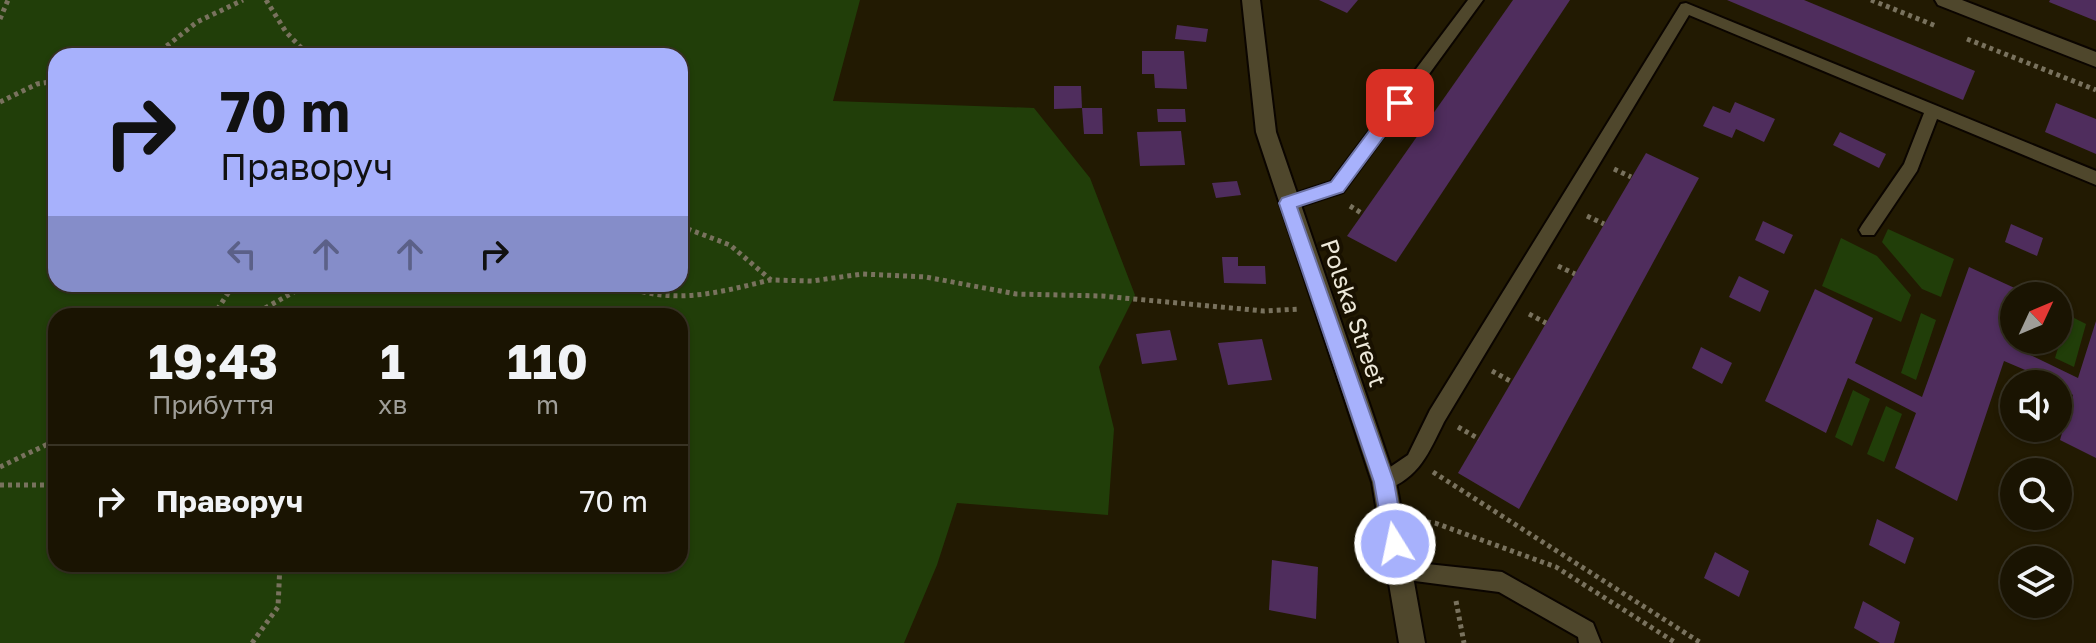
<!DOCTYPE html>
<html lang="uk">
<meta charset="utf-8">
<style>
:root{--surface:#1a1402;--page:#272111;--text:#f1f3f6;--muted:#9f9e99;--line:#383324}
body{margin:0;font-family:"Golos Text",sans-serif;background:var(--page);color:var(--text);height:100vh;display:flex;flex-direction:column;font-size:30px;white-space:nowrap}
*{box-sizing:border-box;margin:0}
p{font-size:26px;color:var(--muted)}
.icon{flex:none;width:44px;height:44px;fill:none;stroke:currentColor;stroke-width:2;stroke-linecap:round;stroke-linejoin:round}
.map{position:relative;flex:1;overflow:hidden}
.drawer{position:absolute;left:48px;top:308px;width:640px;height:264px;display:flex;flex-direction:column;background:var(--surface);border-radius:24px;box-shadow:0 2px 6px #0004,0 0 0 2px var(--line)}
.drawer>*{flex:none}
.hud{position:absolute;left:48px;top:48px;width:640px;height:244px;border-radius:24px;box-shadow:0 2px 6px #0004,0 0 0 2px var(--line);background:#a7b1fc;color:#111;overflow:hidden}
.needle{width:52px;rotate:46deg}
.buttons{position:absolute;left:2000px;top:282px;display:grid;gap:16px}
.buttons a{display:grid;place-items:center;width:72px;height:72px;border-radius:50%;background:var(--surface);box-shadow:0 2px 6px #0004,0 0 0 2px var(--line);font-size:40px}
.pin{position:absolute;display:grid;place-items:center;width:68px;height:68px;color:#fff;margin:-34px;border-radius:16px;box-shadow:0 4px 12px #0006}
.me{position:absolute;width:88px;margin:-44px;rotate:350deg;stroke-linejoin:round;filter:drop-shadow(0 0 6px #0008)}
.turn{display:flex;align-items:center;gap:28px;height:168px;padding:0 40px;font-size:36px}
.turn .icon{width:104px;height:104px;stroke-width:2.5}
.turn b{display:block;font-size:56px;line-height:68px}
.lanes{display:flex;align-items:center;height:76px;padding:0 40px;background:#0003;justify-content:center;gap:40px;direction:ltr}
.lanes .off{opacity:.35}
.eta{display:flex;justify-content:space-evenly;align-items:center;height:136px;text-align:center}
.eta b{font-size:48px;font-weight:700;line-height:56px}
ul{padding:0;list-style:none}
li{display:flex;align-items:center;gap:24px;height:112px;padding:0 40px;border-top:2px solid var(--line)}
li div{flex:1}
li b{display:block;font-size:30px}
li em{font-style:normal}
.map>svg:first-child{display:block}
.green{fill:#213e09;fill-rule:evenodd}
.building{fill:#4f2d5d}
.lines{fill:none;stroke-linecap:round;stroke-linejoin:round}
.service-casing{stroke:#0b0500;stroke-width:4}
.tertiary-casing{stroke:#0b0500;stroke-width:4}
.path{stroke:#79725e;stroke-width:5;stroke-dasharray:4 4;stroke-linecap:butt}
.service{fill:#4f472c;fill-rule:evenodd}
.tertiary{fill:#4f472c;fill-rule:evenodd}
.route{fill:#a7b1fc;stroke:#6d73a4;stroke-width:2}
.labels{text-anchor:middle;stroke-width:8;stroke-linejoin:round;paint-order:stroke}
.street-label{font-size:24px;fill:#ede8d9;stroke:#191100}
</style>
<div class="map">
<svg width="2096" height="643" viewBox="0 0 2096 643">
<rect width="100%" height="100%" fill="#221a02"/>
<g class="green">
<path d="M0 0H860L833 101 1034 108 1090 178 1135 295 1099 367 1114 429 1108 515 957 503 937 565 904 643H0ZM56 56H680V284H56ZM56 316H680V564H56Z"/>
<path d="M1888 229 1954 259 1941 297 1922 289 1882 242Z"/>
<path d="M1841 238 1877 256 1911 295 1901 322 1822 286Z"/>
<path d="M1921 313 1936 320 1916 380 1901 373Z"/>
<path d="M2068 315 2086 324 2074 367 2055 358Z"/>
<path d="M1853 390 1870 399 1852 446 1835 437Z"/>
<path d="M1886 406 1902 414 1884 462 1867 454Z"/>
</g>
<g class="building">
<path d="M1319 0H1358L1347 13Z"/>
<path d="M1513 0H1570L1396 262 1347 236Z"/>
<path d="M1727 0H1804L1975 71 1963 100Z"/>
<path d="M2050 0H2096V21L2049 2Z"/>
<path d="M1177 25 1208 29 1206 42 1175 39Z"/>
<path d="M1142 51H1184L1187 89 1155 88 1154 74H1142Z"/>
<path d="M1054 86H1081L1082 108 1054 109Z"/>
<path d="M1735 102 1775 119 1764 142 1736 129 1732 138 1703 126 1713 106 1730 113Z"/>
<path d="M2056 103 2096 119V154L2045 132Z"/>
<path d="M1082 108H1102L1103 134H1084Z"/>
<path d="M1157 109H1185L1186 122H1158Z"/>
<path d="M1181 131 1185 165 1140 166 1137 132Z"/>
<path d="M1840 132 1886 154 1879 168 1833 145Z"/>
<path d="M1646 153 1699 178 1519 509 1458 473Z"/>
<path d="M1237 181 1241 195 1216 198 1212 183Z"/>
<path d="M1763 221 1793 235 1784 254 1755 240Z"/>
<path d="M2011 224 2043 238 2037 256 2005 242Z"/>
<path d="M1222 257H1238V266H1265L1266 284 1224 283Z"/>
<path d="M1969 267 2032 296H2014V332L2010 345 2078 378 2096 321V458L2060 440 2073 395 2058 384 2004 361 1957 501 1895 468 1916 413 1848 378 1826 433 1765 401 1815 289 1873 318 1855 363 1922 397Z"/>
<path d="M1739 276 1769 291 1760 312 1729 297Z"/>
<path d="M1170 330 1177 360 1142 364 1136 334Z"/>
<path d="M1262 339 1272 380 1228 385 1218 343Z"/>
<path d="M1701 347 1732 363 1722 384 1692 368Z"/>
<path d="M1877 519 1914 538 1905 564 1869 545Z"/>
<path d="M1715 552 1749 571 1739 597 1704 578Z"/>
<path d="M1272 560 1318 567 1316 619 1269 610Z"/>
<path d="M1863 601 1900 622 1894 643H1880L1854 628Z"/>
</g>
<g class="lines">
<g class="service-casing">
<g id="service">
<path d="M1468 0H1483L1343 192 1288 210 1282 208 1280 203 1282 198 1331 182Z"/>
<path d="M1686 3 2096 171V185L1937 119 1917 171 1874 235H1862L1859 230 1862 225 1904 164 1924 113 1689 15 1444 422C1428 454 1420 477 1384 491L1377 488 1374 482 1377 476 1408 455 1430 410 1681 4Z"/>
<path d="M1399 561 1502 572 1593 623 1601 643H1579L1578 637 1499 592 1392 578 1389 571 1392 564Z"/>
</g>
</g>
<g class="tertiary-casing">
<g id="tertiary">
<path d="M1242 0H1260L1276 132 1396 482 1425 643H1399L1372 482 1256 132Z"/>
<path d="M1935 0H1962L2096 52V67L1938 5Z"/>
</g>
</g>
<g class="path">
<path d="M266 0 286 32 309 56"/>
<path d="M1871 0 1936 26"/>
<path d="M0 19 8 0"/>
<path d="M1967 39 2096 90"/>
<path d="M154 56 197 22 243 0"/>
<path d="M0 102 37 84 56 81"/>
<path d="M1614 169 1631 177"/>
<path d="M1350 206 1363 214"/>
<path d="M1587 216 1604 224"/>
<path d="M680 226 730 245 771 280 812 281 862 274 926 277 1016 294 1102 296 1264 311 1300 309"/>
<path d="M1558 266 1575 274"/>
<path d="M619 284C672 306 717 293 770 280"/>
<path d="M1529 314 1546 323"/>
<path d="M213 316 234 284"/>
<path d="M251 316 308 284"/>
<path d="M1492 371 1512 382"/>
<path d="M1458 427 1479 439"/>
<path d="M0 467 56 440"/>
<path d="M1433 472 1701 643"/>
<path d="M0 485H56"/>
<path d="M1419 521 1435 523 1556 567 1676 643"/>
<path d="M1456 601 1464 643"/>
<path d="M252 643 278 607 280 564"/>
</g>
<use href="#service" class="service"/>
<use href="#tertiary" class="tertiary"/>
</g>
<path class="route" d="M1400 97 1408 103 1406 107 1343 192 1297 207 1394 482 1405 544 1402 551 1395 554 1388 551 1385 544 1374 482 1279 203 1282 198 1331 182 1394 98Z"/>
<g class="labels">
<g class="street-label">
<text transform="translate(1353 313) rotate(71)" y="8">Polska Street</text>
</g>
</g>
</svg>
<div class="buttons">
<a><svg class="needle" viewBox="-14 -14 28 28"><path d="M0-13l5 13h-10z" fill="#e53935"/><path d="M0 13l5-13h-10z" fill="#9f9e99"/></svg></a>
<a><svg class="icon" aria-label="sound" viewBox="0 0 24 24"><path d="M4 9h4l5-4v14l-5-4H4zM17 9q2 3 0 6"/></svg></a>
<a><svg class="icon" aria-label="search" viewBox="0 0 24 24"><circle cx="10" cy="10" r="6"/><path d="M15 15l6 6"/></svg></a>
<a><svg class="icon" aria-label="layers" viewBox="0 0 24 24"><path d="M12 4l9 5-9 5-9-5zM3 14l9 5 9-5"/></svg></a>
</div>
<div class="pin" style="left:1400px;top:103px;background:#d93025"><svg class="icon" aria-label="arrive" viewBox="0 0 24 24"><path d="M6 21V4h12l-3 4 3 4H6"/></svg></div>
<svg class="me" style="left:1395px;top:544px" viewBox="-20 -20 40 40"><circle r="17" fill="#a7b1fc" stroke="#fff" stroke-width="3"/><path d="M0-11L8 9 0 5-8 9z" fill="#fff"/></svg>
<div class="hud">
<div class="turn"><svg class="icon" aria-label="right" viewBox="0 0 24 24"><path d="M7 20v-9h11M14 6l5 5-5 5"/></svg><div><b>70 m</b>Праворуч</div></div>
<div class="lanes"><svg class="icon off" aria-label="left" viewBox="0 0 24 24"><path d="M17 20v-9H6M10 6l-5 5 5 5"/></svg><svg class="icon off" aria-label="ahead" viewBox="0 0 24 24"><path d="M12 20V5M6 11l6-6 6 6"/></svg><svg class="icon off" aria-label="ahead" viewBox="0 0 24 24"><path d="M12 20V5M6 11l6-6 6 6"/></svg><svg class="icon" aria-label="right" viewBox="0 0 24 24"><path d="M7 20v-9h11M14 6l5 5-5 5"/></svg></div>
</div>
<section class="drawer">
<div class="eta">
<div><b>19:43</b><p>Прибуття</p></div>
<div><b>1</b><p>хв</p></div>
<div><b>110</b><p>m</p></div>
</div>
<ul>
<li><svg class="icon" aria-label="right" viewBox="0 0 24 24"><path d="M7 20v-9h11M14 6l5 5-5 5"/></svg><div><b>Праворуч</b></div><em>70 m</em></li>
</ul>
</section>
</div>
